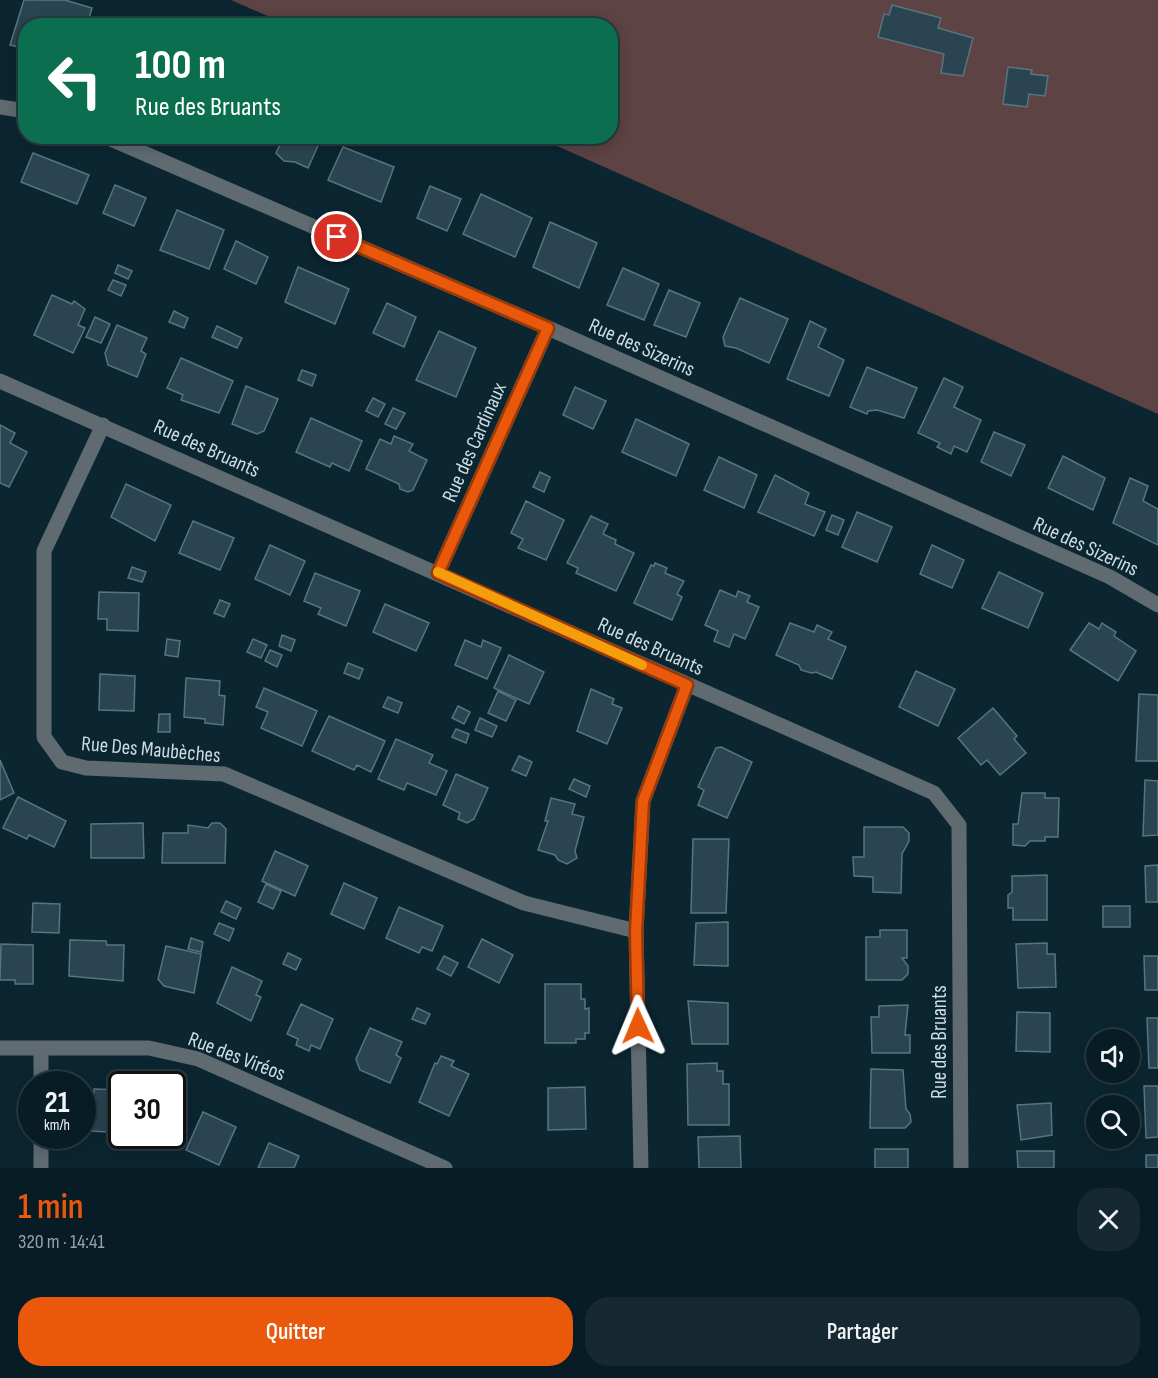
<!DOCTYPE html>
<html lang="fr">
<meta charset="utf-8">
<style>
:root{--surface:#081c25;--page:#162932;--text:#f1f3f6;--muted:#98a1a7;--line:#293a42;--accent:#ea580c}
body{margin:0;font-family:"Sofia Sans Condensed",sans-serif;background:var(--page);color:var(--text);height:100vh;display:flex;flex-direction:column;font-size:22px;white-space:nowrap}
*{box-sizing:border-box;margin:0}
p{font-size:20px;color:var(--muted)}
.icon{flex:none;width:33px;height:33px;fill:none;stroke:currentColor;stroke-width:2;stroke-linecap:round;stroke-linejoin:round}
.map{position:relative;height:1168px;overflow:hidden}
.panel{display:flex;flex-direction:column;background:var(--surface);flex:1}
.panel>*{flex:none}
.banner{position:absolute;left:18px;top:18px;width:600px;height:126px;border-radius:24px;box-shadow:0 3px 15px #0003,0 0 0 2px var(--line);background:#0b6e4f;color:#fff;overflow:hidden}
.buttons{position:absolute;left:1086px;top:1029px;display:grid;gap:12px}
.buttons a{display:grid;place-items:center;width:54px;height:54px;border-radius:50%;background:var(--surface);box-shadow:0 3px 15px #0003,0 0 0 2px var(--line);font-size:30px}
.speed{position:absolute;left:18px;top:1071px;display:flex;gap:12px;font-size:30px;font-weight:700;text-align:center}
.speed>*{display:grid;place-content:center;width:78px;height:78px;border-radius:50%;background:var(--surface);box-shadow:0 3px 15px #0003,0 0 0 2px var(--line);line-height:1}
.speed small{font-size:15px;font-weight:400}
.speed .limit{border:3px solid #111;border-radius:9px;background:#fff;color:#111}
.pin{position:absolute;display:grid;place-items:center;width:51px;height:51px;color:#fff;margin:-26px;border:3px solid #fff;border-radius:50%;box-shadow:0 2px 6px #0007}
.me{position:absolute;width:66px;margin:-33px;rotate:359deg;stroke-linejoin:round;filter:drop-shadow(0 0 4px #0008)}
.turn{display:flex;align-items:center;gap:21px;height:126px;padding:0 18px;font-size:27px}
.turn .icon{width:78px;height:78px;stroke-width:2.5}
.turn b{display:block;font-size:42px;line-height:51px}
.round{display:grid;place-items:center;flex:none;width:63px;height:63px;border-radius:24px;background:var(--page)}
.summary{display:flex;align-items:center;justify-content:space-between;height:102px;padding:0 18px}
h1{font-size:36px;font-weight:600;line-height:45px;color:var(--accent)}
.primary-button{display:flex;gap:12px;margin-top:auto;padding:12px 18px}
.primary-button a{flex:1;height:69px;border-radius:24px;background:var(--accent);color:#fff;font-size:24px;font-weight:600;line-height:69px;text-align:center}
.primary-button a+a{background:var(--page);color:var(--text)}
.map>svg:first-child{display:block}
.green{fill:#5d4343}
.building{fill:#2a4551;stroke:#587481;stroke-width:1.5}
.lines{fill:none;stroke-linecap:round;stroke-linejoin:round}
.minor{stroke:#5f6b71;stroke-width:15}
.route-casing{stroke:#983908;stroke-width:15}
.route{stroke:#ea580c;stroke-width:10}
.slow{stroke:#f59e0b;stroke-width:10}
.labels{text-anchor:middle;stroke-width:4.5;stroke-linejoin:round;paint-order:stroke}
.street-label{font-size:21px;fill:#cddce3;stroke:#0b2631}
</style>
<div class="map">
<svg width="1158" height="1168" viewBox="0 0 1158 1168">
<rect width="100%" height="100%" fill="#0b2631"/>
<path class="green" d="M231 0H1158V414L537 137 610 136V26L288 25Z"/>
<g class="building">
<path d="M24 0H65L92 8 87 26H26V49L10 45Z"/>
<path d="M892 5 941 18 938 28 973 38 963 76 941 73 944 54 878 37 884 14 889 15Z"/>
<path d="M1008 67 1032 70 1031 74 1048 76 1045 96 1029 94 1027 107 1003 104Z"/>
<path d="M284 136 322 137 308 168 295 162 284 161 276 153Z"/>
<path d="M343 147 394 167 381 202 328 180Z"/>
<path d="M33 153 89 175 77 204 21 182Z"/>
<path d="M115 185 146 198 134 226 103 213Z"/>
<path d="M430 186 461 199 447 231 417 218Z"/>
<path d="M481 194 532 218 515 257 463 234Z"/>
<path d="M177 210 224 230 209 269 160 250Z"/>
<path d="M550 222 597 243 579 288 533 267Z"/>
<path d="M236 241 268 257 256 284 224 269Z"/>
<path d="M118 265 132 271 128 279 115 273Z"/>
<path d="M298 267 349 289 335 324 285 302Z"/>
<path d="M623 268 659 284 644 320 607 305Z"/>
<path d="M113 280 126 285 121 296 108 290Z"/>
<path d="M669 290 700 303 686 337 654 325Z"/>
<path d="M52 295 72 304 74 301 85 309 78 325 85 328 73 353 34 335Z"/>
<path d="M740 298 788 319 769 363 736 348 725 346 723 337Z"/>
<path d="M387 303 416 317 404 347 373 333Z"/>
<path d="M174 311 188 318 184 328 169 322Z"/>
<path d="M95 317 110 324 101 343 86 337Z"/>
<path d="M810 321 826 329 818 347 844 360 829 396 787 379Z"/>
<path d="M117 325 147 338 141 351 146 354 137 377 108 365 105 353Z"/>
<path d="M217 326 242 338 237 348 212 337Z"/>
<path d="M439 331 476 348 456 397 416 380Z"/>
<path d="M181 358 233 381 219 413 181 400 183 395 167 388Z"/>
<path d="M867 367 917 388 904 418 877 410 868 411 867 414 850 407Z"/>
<path d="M302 370 316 375 312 386 298 380Z"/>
<path d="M944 378 963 387 954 407 981 420 967 452 954 446 951 454 937 447 940 443 918 433Z"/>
<path d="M246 386 278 399 264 431 257 434 232 424Z"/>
<path d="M575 387 606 401 593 429 563 415Z"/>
<path d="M373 398 385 404 378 417 366 411Z"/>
<path d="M393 408 405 413 396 429 385 424Z"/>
<path d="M311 418 362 441 349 471 332 463 330 467 296 452Z"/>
<path d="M636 419 689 444 676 476 622 452Z"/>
<path d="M0 425 15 433 10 443 27 452 9 487 0 483Z"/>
<path d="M994 432 1025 445 1011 476 981 462Z"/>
<path d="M394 436 413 444 409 451 427 460 413 490 408 492 400 489 399 484 366 469 380 439 391 444Z"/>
<path d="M1063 456 1105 478 1093 510 1048 488Z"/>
<path d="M719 457 757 475 744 508 704 490Z"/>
<path d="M540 472 550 477 544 492 533 487Z"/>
<path d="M775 475 809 493 805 504 825 512 814 536 758 512Z"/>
<path d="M1130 478 1148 486 1143 501 1158 509V545L1113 523Z"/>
<path d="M126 484 171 505 155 541 111 517Z"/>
<path d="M526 501 564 520 546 560 518 548 523 539 511 533Z"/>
<path d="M857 512 892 527 877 562 842 547Z"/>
<path d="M832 515 844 520 838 535 826 530Z"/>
<path d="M591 516 608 524 603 534 616 540 615 544 634 553 616 591 576 573 578 568 567 563Z"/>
<path d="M193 521 234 538 220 570 179 553Z"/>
<path d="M270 545 305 561 290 595 255 579Z"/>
<path d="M932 545 964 560 952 588 920 574Z"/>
<path d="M655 563 667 568 665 573 684 581 677 594 682 597 672 620 634 603 651 565 654 566Z"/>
<path d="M132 567 146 572 142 582 128 578Z"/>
<path d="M999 572 1043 593 1028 628 982 608Z"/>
<path d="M315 573 360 591 346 626 318 614 321 608 304 601Z"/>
<path d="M720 590 736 597 738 591 750 596 747 602 759 607 745 639 734 634 729 647 714 641 718 631 705 625Z"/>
<path d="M99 592 139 593 138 631 107 630V619H98Z"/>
<path d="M220 600 230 604 224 617 214 613Z"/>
<path d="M385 604 429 623 416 651 373 632Z"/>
<path d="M790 623 814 632 817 625 832 632 828 639 846 647 832 679 816 672 811 673 801 670 799 665 776 655Z"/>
<path d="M1089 623 1099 629 1102 623 1116 632 1114 636 1136 651 1118 681 1070 650Z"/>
<path d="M282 635 295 640 291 651 279 646Z"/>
<path d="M167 639 180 641 178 657 165 655Z"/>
<path d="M253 639 267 645 261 658 247 652Z"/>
<path d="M465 640 481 647 483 640 501 648 487 679 455 665Z"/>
<path d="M270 650 282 655 277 667 265 661Z"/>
<path d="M509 655 544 672 529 704 494 688Z"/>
<path d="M348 663 363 669 359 679 344 673Z"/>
<path d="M916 671 955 689 938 726 899 707Z"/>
<path d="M100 674 135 676 134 711 99 710Z"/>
<path d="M186 678 220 681 219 695 225 696 223 725 205 723V719L184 717Z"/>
<path d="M264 688 317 711 302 746 261 728 268 712 256 707Z"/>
<path d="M591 689 614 699 612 704 622 708 607 744 577 731Z"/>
<path d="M498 691 516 700 506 721 488 713Z"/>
<path d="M1139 694 1158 695V761H1136Z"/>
<path d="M388 697 402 703 398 713 383 707Z"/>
<path d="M458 706 470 712 464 724 452 718Z"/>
<path d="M993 708 1017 736 1014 739 1026 753 1000 775 987 760 981 765 958 738Z"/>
<path d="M159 714H170V732H158Z"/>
<path d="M329 716 385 741 371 772 357 765 354 770 312 751Z"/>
<path d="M480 718 497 726 492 737 475 730Z"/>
<path d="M456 729 469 734 466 743 452 737Z"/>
<path d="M396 739 433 755 429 763 447 771 436 795 407 783 404 790 378 779Z"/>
<path d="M721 747 752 762 727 818 698 805 704 790 698 787 716 748Z"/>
<path d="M519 756 532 762 526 776 512 770Z"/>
<path d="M0 760 14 793 0 800Z"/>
<path d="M456 774 488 788 474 819 467 823 458 819 460 813 443 805Z"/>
<path d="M574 779 590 786 586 797 569 789Z"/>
<path d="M1145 780 1158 781V835L1143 836Z"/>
<path d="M1022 793H1045V798H1059L1058 837H1045V841H1030L1025 846 1013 845V824H1018Z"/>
<path d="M18 797 66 821 54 847 29 835 27 839 3 828Z"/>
<path d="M551 798 575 804 572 814 584 817 575 851 577 858 567 864 558 860 555 855 538 850 548 821H545Z"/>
<path d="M143 823 144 858H91V824Z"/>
<path d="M212 823H220L226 829 225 863H162L163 833H188V825L208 828Z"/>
<path d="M864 827H903L909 833V841L902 854 901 893 873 892V877L854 876 853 857H864Z"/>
<path d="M693 839H729L726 913H691Z"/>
<path d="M275 851 308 866 295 896 262 881Z"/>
<path d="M1158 865V902H1146L1145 866Z"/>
<path d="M1047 875V920H1013V908H1008V895L1012 892V876Z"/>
<path d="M344 883 377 898 364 929 331 914Z"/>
<path d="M266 884 281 891 273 909 258 902Z"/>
<path d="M226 901 241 908 236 919 221 912Z"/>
<path d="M33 903 60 904 59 933 32 932Z"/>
<rect x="1103" y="906" width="27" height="21"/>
<path d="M399 907 443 926 432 951 422 947 419 953 386 938Z"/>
<path d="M728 922V966L694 965 696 923Z"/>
<path d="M219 923 234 929 229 941 214 934Z"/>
<path d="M880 930H907V958H902L908 966V974L902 980H866V937H880Z"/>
<path d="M191 938 203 942 201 952 188 949Z"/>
<path d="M482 939 513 955 499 983 468 967Z"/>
<path d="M70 940 106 941 107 945H124L123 981 69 976Z"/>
<path d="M1047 943V954H1055L1056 987 1018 988 1016 944Z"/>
<path d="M1 944 33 945V984H15V980H0Z"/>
<path d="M166 946 201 954 194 993 164 986 158 979Z"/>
<path d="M288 953 301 959 296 970 283 964Z"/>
<path d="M444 956 458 963 451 976 437 969Z"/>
<path d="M1144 956H1158V990H1145Z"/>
<path d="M232 967 262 981 256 995 261 997 251 1021 217 1003Z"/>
<path d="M545 984H581V999H585V1009L589 1008V1033H585V1039H576V1043H545Z"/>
<path d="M688 1001 728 1003V1044H692Z"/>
<path d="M301 1004 333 1019 320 1049 311 1045 309 1051 296 1045 298 1039 287 1034Z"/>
<path d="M908 1005 905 1035H910V1053H872L871 1017H879V1006Z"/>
<path d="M417 1008 430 1014 425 1024 412 1019Z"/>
<path d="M1017 1012 1050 1013V1052L1016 1051Z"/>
<path d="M1147 1018H1158V1068H1149Z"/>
<path d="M370 1028 402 1042 396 1055 401 1058 390 1083 360 1070 356 1059Z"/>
<path d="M441 1056 454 1061 451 1066 469 1074 449 1116 419 1102 435 1063 437 1064Z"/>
<path d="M717 1063V1071H723V1084H729V1125H688L687 1064Z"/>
<path d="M871 1069 903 1070 906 1109 910 1114 911 1122 905 1128H870Z"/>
<path d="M1144 1086H1158V1137L1146 1138Z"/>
<path d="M585 1087 586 1129 548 1130V1088Z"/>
<path d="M94 1089 122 1090V1133L92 1131Z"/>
<path d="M1051 1103 1052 1135 1021 1140 1017 1105Z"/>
<path d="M203 1112 236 1127 219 1165 186 1150Z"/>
<path d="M740 1136 741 1168H699L698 1137Z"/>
<path d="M269 1143 299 1156 294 1168H258Z"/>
<rect x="875" y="1149" width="33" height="19"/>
<path d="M1017 1151H1054V1168H1018Z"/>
<rect x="1146" y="1155" width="12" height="13"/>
</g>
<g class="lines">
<g class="minor">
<path d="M0 107 26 111"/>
<path d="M104 136 548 328 1110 577 1158 605"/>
<path d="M0 381 934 793 959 825 961 1168"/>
<path d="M103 425 44 551V737L62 762 86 768 224 774 524 903 636 931"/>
<path d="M438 573 548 328"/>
<path d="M0 1048H149L198 1059 445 1168"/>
<path d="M41 1084V1050"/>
<path d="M41 1168V1136"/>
<path d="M641 1168 636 931 643 801 687 685"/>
</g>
</g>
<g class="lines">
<g class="route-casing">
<path id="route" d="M337 237 548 328 438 573 687 685 643 801 636 931 638 1026"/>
</g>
<use href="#route" class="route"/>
<path class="slow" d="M438 572 642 665"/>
</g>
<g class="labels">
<g class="street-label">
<text transform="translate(642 347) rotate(24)" y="7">Rue des Sizerins</text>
<text transform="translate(474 442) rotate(-66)" y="7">Rue des Cardinaux</text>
<text transform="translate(207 448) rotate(24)" y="7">Rue des Bruants</text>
<text transform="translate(1086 546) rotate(25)" y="7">Rue des Sizerins</text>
<text transform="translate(651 646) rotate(24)" y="7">Rue des Bruants</text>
<text transform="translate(151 749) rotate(5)" y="7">Rue Des Maubèches</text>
<text transform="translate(939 1042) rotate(-90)" y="7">Rue des Bruants</text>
<text transform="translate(237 1056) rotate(21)" y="7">Rue des Viréos</text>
</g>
</g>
</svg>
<div class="buttons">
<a><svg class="icon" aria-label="sound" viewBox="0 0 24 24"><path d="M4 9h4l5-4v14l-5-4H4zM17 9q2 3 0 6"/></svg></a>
<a><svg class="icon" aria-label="search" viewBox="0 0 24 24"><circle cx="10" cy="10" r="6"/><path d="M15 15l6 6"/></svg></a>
</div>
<div class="speed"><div>21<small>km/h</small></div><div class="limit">30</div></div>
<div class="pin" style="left:337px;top:237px;background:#d93025"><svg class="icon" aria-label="arrive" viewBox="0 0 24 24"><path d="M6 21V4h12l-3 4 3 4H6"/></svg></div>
<svg class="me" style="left:638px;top:1026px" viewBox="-20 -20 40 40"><path d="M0-17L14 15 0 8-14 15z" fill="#ea580c" stroke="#fff" stroke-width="4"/></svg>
<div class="banner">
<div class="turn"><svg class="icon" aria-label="left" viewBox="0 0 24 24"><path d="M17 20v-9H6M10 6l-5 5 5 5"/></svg><div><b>100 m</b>Rue des Bruants</div></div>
</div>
</div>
<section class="panel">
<div class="summary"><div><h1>1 min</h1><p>320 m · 14:41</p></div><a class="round"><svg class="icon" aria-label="close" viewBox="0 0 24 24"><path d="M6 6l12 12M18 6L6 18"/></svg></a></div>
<div class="primary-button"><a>Quitter</a><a>Partager</a></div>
</section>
